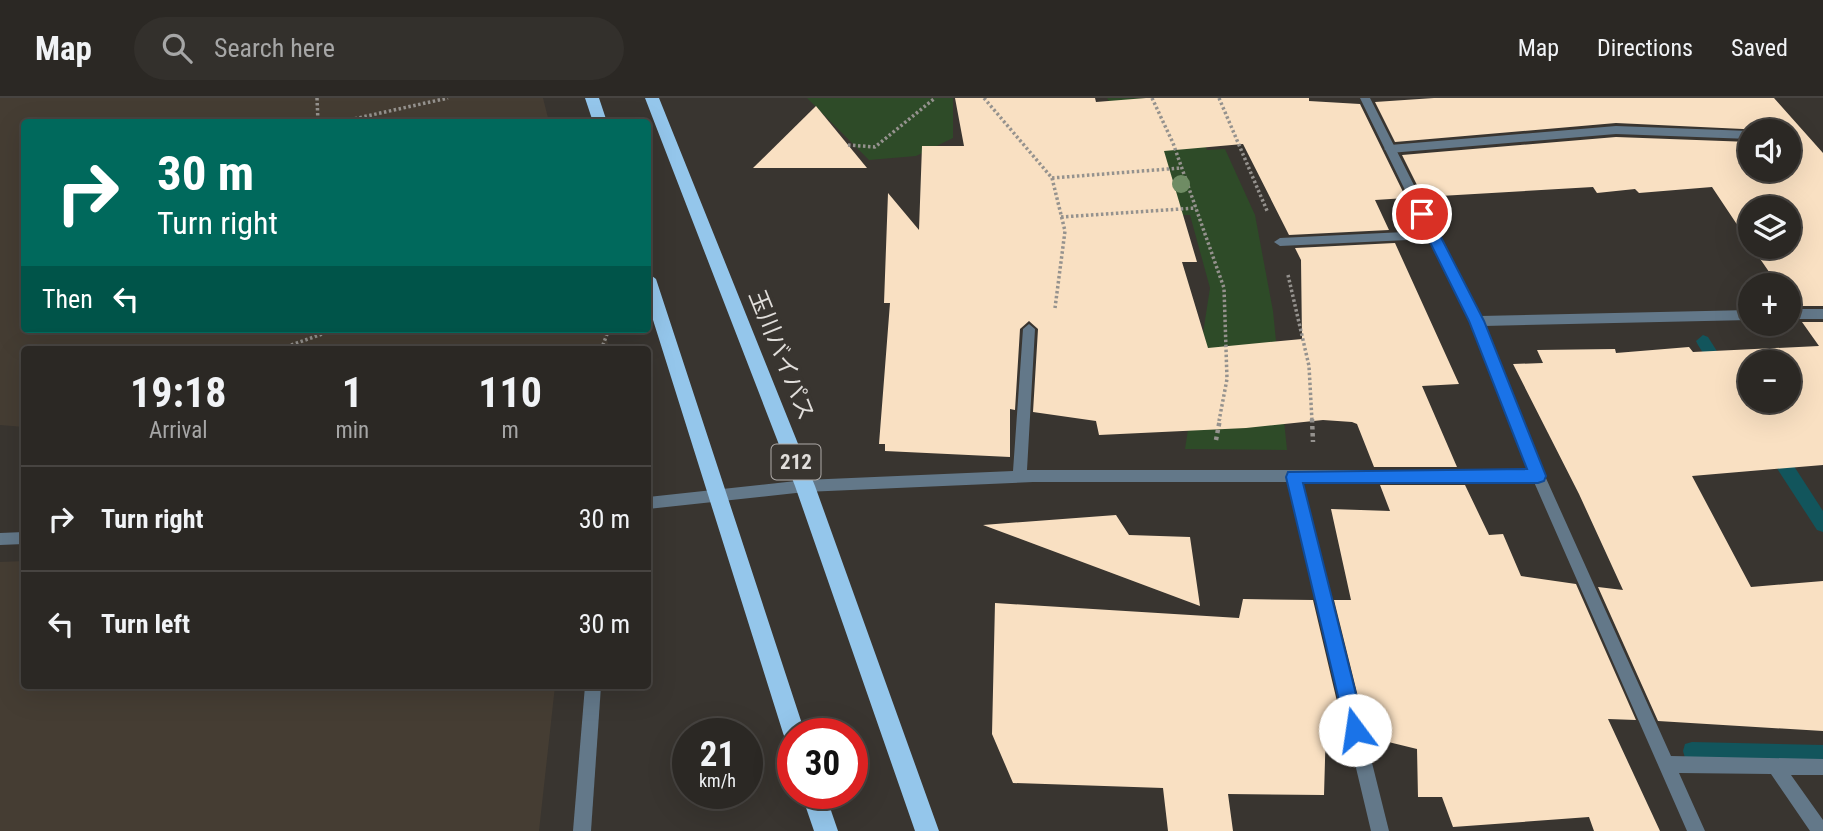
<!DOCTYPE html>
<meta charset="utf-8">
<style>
:root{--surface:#2b2824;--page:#33302c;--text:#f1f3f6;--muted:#a6a6a6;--line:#474441}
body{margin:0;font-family:"Roboto Condensed","Noto Sans JP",sans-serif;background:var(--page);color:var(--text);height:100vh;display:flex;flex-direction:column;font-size:26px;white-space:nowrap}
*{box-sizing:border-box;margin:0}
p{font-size:23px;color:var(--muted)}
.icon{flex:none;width:38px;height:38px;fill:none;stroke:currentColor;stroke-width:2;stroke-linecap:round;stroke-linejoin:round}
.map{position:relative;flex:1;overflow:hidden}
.sheet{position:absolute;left:21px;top:248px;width:630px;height:343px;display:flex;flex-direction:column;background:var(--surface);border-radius:7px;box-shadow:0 7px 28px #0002,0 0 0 2px var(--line)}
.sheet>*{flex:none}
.hud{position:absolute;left:21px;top:21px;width:630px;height:214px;border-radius:7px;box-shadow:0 7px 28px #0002,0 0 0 2px var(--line);background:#00695c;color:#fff;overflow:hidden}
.fabs{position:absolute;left:1738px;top:21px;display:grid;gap:14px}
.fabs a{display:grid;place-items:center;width:63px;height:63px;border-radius:50%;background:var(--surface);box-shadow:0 7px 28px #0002,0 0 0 2px var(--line);font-size:35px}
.speed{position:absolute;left:672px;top:620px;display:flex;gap:14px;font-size:35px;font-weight:700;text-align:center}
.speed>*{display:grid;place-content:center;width:91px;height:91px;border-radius:50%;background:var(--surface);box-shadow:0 7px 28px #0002,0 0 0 2px var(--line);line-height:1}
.speed small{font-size:18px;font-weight:400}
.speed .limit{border:10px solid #d22;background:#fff;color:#111}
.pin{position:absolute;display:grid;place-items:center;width:60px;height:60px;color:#fff;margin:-30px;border:4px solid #fff;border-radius:50%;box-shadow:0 2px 7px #0007}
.me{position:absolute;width:77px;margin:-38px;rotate:346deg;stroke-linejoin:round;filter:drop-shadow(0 0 5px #0008)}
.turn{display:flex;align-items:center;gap:24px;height:147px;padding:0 21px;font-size:32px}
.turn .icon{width:91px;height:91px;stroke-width:2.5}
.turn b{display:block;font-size:49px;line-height:60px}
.then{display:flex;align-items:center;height:66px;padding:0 21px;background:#0003;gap:14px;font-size:26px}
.eta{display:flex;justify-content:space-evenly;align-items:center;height:119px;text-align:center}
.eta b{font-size:42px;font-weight:700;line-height:49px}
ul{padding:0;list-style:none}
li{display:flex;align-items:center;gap:21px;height:105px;padding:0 21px;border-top:2px solid var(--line)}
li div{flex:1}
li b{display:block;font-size:26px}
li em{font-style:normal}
header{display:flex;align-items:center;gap:42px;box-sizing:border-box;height:98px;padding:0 35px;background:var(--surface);border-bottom:2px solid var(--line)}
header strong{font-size:33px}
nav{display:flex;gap:38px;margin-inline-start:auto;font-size:24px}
.search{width:490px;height:63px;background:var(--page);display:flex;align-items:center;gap:18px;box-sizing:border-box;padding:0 24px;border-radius:38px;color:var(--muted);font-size:26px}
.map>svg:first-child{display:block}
.built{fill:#453d33}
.green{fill:#2e4b28}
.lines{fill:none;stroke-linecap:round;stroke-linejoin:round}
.stream{fill:#12555c;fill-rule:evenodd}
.building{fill:#f9e0c2;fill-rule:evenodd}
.path-far1{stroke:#95928e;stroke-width:3.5;stroke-dasharray:2.5 2.5;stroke-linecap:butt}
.path{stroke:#95928e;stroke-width:4.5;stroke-dasharray:3.5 3.5;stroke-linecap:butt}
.service{fill:#637889;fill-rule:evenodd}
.minor{fill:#637889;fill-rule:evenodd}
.trunk{fill:#94c6eb;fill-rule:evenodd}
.tree{fill:#6f8c64}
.route{fill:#1a73e8;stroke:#114b97;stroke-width:2}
.labels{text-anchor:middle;stroke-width:7;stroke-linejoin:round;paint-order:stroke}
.shield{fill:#393530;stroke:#afaba8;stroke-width:2}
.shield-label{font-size:21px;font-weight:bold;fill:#e1dedb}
.street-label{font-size:23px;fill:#e1dedb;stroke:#393530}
</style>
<header>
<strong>Map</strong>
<div class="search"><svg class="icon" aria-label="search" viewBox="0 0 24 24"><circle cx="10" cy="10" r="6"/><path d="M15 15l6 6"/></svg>Search here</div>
<nav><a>Map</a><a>Directions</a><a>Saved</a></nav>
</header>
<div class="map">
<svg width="1823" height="733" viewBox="0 0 1823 733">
<rect width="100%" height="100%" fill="#393530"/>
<g class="built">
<path d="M0 0H543L549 24H24V231H604L610 252H24V329L0 327Z"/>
<path d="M24 463V588H555L539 733H0V464Z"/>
</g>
<g class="green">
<path d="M807 0H953V40L916 58 869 62Z"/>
<path d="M1107 0H1186L1207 52 1225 51 1255 117 1273 213 1287 352 1185 351 1210 190 1190 117H1164L1143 58Z"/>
</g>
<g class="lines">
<g class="stream">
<path d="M1703 237 1708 239 1725 266 1727 270 1725 274H1715L1698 247 1696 243Z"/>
<path d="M1775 347 1781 348 1823 413V434L1817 432 1769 358 1767 353 1769 348Z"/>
<path d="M1692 644 1823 647V665L1692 662 1685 660 1683 653 1685 646Z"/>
</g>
</g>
<g class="building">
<path d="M955 0H1095L1096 4 1146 0H1309V3L1360 6 1406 100 1375 102 1389 132 1289 137 1243 46 1164 53 1197 164H1182L1208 250 1302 241 1301 162 1295 150 1395 145 1459 286 1422 288 1457 369H1374L1357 326 1352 324 1323 322 1246 330 1099 337 1096 323 1033 314 1038 231 1029 223 1020 231 1015 312 1010 311V359L885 353V346H879L890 205H884L888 95 919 132 922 48H964Z"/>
<path d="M1434 0H1774L1823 55V208H1792L1788 203V187H1778L1752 149H1788V110H1750V146L1712 89 1639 95 1635 91 1597 95 1593 89 1423 99 1402 57 1616 39 1750 44V72H1788V33L1616 25 1395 44 1375 4Z"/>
<path d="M816 8 867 70H753Z"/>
<path d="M1802 224H1823V367L1692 378 1751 489 1823 483V633L1658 623 1598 489 1623 492 1579 396 1513 266 1543 265 1537 252 1615 251 1616 255 1689 249 1693 254 1819 248ZM1750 264H1788V303H1750Z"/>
<path d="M1380 387H1465L1489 437 1503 436 1521 478 1576 486 1636 622 1608 621 1660 733H1594L1589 719 1453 729 1442 699H1418L1417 651 1368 639 1334 502H1351L1331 411 1390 413Z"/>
<path d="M1116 417 1129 437 1190 439 1200 508 983 427Z"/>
<path d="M1243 501 1313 502 1344 633 1326 628 1324 697 1228 696 1233 733H1168L1163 690 1013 685 992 636 995 505 1239 520Z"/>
</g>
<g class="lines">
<g class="path-far1">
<path d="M317 0 318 24"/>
<path d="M984 0 1052 80 1065 133 1055 210"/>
<path d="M1152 0 1173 45 1224 190 1227 281 1219 323"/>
<path d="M1219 0 1268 115"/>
<path d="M340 24 448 0"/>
<path d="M848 47 875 49 935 0"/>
<path d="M1052 80 1181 70"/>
<path d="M1061 119 1196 110"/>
<path d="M1288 177 1309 268 1312 323"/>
<path d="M277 252 325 235V231"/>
<path d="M601 252 609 231"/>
</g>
<g class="path">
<path d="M1312 321 1313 344"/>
<path d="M1216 342 1220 321"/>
</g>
<path class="service" d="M1616 28 1750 33V41L1616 36 1390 55 1384 51 1390 47Z"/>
<g class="minor">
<path d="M1360 0H1370L1480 218 1750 212V222L1484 228 1545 378 1671 658 1823 661V677H1791L1823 722V733H1810L1771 676 1679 675 1705 733H1687L1534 384H1302L1389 733H1371L1288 384H1033L805 394 648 411V399L805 382 1013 373 1023 231 1029 226 1035 231 1027 372H1529L1470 223 1429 141 1280 148 1274 144 1280 140 1425 133Z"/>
<rect x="1788" y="211" width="35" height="10"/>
<path d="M24 434V446L0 447V435Z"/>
<path d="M585 588H601L591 733H573Z"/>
</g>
<g class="trunk">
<path d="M585 0H599L607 24H593Z"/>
<path d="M645 0H659L815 388 939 733H915L795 388Z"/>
<path d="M648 175 656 181 805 635H793V646L786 643 783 635 648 206Z"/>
<path d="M801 695H825L838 733H814Z"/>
</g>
</g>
<circle class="tree" cx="1181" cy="86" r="9"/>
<path class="route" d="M1422 111 1429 116 1484 223 1546 378 1544 383 1538 385H1303L1365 632 1362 638 1355 641 1349 638 1346 632 1286 379 1288 374 1527 371 1469 223 1416 116Z"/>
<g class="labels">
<rect class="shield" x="771.5" y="346.5" width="49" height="35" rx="5"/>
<g class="shield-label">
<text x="796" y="371">212</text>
</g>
<g class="street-label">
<text transform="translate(782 257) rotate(68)" y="8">玉川バイパス</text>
</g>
</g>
</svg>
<div class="fabs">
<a><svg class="icon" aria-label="sound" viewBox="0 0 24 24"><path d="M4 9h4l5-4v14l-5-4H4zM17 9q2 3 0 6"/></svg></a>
<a><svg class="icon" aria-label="layers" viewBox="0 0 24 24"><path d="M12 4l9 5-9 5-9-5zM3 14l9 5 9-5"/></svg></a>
<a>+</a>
<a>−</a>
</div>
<div class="speed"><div>21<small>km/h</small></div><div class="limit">30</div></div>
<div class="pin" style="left:1422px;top:116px;background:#d93025"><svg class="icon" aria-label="arrive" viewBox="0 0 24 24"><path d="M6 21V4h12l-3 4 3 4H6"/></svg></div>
<svg class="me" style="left:1355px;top:632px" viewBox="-20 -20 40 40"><circle r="19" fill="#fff"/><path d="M0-13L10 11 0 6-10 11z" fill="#1a73e8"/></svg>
<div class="hud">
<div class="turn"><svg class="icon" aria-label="right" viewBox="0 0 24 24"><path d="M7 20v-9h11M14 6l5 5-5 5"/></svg><div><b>30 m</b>Turn right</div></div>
<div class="then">Then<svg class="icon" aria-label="left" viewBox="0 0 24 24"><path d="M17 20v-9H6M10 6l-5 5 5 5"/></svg></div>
</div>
<section class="sheet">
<div class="eta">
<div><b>19:18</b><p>Arrival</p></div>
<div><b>1</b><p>min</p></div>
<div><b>110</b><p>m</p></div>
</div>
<ul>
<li><svg class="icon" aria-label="right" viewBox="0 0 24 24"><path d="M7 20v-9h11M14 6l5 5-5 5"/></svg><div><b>Turn right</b></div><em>30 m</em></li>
<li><svg class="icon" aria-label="left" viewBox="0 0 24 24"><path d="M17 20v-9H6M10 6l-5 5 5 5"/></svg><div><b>Turn left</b></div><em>30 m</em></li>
</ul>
</section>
</div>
